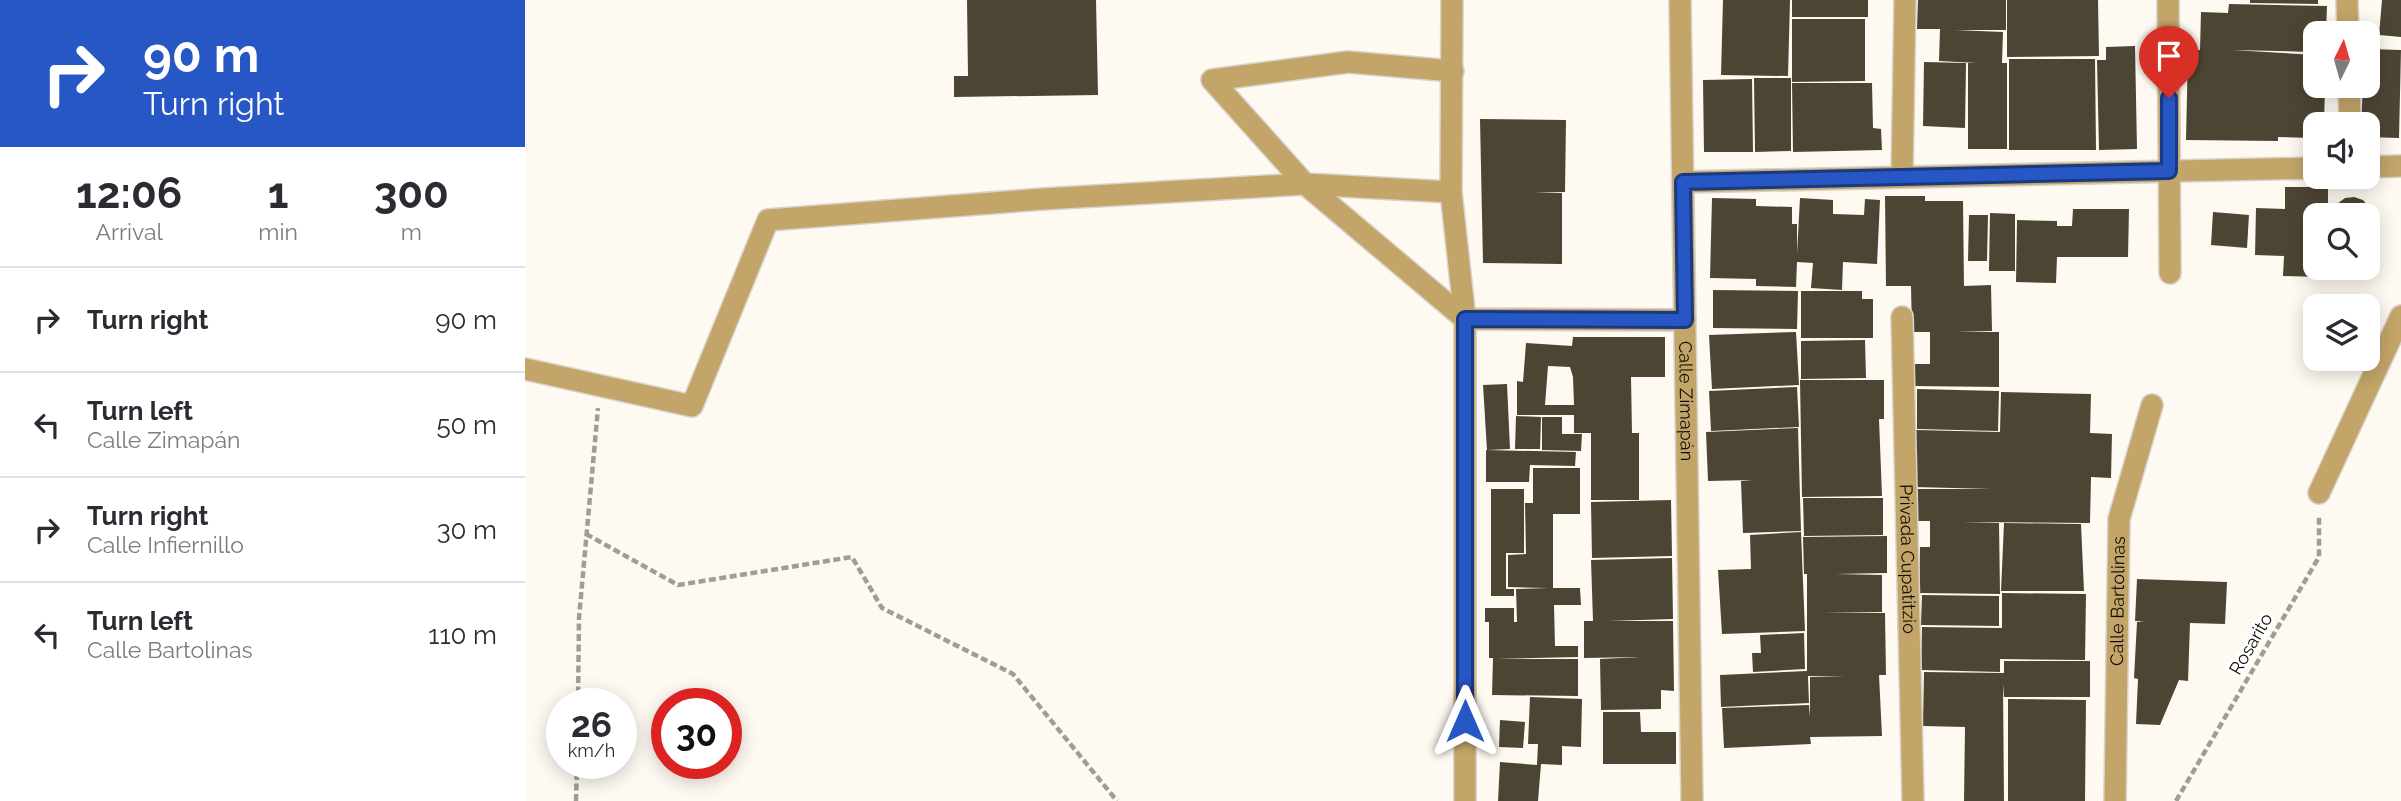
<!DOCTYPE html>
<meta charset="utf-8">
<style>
:root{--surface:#fff;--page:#f2f2f3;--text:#2b2b33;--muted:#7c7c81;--line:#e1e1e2}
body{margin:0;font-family:Raleway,sans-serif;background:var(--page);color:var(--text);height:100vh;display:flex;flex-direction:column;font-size:26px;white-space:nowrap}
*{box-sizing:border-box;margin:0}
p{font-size:23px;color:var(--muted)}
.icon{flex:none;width:38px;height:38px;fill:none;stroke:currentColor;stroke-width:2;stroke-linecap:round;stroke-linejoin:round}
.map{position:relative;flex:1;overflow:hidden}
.drawer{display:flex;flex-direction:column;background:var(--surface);width:525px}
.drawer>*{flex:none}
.guide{background:#2757c5;color:#fff;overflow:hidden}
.needle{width:46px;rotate:5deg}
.tools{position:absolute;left:1778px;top:21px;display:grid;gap:14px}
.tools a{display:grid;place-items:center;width:77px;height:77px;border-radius:14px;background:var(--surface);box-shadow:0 4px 18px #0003;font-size:35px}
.speed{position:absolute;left:21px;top:688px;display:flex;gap:14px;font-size:35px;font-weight:700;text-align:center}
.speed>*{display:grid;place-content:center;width:91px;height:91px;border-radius:50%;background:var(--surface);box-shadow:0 4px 18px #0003;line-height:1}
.speed small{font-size:18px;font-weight:400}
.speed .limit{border:10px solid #d22;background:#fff;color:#111}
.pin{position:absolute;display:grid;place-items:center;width:60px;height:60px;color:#fff;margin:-72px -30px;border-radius:50% 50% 50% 0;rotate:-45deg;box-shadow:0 0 7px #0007}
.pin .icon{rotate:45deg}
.me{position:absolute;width:77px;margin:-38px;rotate:0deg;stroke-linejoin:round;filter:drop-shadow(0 0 5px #0008)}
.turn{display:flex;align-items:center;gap:24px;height:147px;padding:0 28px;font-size:32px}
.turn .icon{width:91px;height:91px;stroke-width:2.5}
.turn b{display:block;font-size:49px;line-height:60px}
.eta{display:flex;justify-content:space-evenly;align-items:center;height:119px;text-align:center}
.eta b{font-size:42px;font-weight:700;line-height:49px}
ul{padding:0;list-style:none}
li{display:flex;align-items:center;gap:21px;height:105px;padding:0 28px;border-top:2px solid var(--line)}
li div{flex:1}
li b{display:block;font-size:26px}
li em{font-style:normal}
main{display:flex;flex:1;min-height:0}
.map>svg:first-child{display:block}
.building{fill:#4d4534;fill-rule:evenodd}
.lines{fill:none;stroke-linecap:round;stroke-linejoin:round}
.street-casing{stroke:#d8d4cc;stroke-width:24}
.path{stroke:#a19d96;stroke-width:4.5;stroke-dasharray:7 3.5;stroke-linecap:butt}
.street{stroke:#c3a569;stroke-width:21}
.route-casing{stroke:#193980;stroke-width:18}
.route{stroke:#2757c5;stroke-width:12}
.labels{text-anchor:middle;stroke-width:7;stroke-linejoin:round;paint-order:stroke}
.street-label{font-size:18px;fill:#110e07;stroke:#fff}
</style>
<main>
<section class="drawer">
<div class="guide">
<div class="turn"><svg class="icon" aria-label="right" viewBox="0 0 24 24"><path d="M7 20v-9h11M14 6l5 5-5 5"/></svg><div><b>90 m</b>Turn right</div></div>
</div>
<div class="eta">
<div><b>12:06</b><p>Arrival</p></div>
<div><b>1</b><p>min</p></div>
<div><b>300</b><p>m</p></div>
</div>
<ul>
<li><svg class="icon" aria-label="right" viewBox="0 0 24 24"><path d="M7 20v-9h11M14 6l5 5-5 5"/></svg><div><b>Turn right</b></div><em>90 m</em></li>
<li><svg class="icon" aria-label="left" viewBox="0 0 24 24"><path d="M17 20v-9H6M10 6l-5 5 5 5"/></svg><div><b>Turn left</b><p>Calle Zimapán</p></div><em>50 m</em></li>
<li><svg class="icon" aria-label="right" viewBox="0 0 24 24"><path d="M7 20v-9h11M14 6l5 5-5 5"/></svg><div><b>Turn right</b><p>Calle Infiernillo</p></div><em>30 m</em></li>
<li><svg class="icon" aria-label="left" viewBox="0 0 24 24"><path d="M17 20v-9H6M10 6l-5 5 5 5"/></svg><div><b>Turn left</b><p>Calle Bartolinas</p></div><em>110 m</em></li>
</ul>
</section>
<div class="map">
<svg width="1876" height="801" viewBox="0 0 1876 801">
<rect width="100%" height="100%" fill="#fefaf2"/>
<g class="building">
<path d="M442 0H571L573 95 429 97V76H443Z"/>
<path d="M1198 0H1265L1263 76 1196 75Z"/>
<rect x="1267" y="0" width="76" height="17"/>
<path d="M1393 0H1481V30H1430L1478 32 1477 63H1482V149H1443V63H1452L1414 61 1415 29H1392Z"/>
<path d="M1482 0H1573L1574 56 1482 57Z"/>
<path d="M1725 0H1793V4L1725 3Z"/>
<path d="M1857 0H1876V37L1854 35Z"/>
<path d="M1704 4 1802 6 1801 33H1790V52L1707 50 1790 55V86H1800L1799 124H1790V138L1753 137V141L1661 140 1663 50H1675L1676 12 1703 13Z"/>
<path d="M1267 19H1340V81L1267 82Z"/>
<path d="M1610 46 1612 149 1574 150 1572 60H1581V47Z"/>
<path d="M1843 49 1876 50 1874 138 1843 137V124H1836L1838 86H1843Z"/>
<path d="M1484 59H1570L1571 150H1484Z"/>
<path d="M1399 62 1441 63 1440 128 1398 126Z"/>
<path d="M1229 78H1266V151L1230 152Z"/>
<path d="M1227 79 1228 152H1179L1178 80Z"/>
<path d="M1267 83H1347L1348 128 1356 129 1357 150 1268 152Z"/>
<path d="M955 119 1041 120 1040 192H1009L1037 193V264L958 263Z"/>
<path d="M1760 187H1803V215H1790V268H1796V277L1758 276 1759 256 1730 255 1731 208 1760 209Z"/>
<path d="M1360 196H1400V201H1438L1439 286 1466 285 1467 331 1432 332H1474V387L1388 386V364H1405V332H1387L1386 286H1361Z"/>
<path d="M1829 197 1838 200 1844 207 1847 216 1844 229 1843 215H1808L1812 204 1820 198Z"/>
<path d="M1187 198 1231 199V206L1267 207V224H1272V254L1275 198 1308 200V214L1339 215 1340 199 1355 200 1352 264 1318 262 1317 290 1286 288 1288 263 1272 262 1271 287 1231 286V279L1185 278Z"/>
<path d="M1548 209H1604L1603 257H1532L1531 283 1491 282 1492 220 1532 221V226H1547Z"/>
<path d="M1688 212 1724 215 1722 248 1686 245Z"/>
<path d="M1465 213 1490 214V271H1464Z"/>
<path d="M1444 215H1463L1462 261H1443Z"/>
<path d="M1188 290 1273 291 1272 329 1188 328Z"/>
<path d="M1276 291H1337V299H1348V338H1276Z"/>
<path d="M1271 332 1274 385 1187 389 1184 335Z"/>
<path d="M1048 337H1140V377H1106L1107 433H1114V500H1066V433H1049V415H992V381L998 382 1001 343 1047 346ZM1023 366 1045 367 1048 377 1049 405H1020Z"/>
<path d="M1340 340 1341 378 1276 379V341Z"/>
<path d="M1275 380H1359V419H1354L1357 496 1277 497Z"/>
<path d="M982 384 985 449 962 450 958 385Z"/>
<path d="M1272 387 1274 427 1186 431 1184 391Z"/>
<path d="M1392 389 1474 391 1473 431 1392 429Z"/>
<path d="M1476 392 1566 394 1565 433 1587 434 1586 478 1566 477 1565 523 1437 522 1474 523 1475 594 1394 593 1395 547H1405V521H1392V489H1466L1389 487 1391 430 1475 432Z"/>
<path d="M991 416 1016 417 1015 449H990Z"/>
<path d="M1017 417H1037V434H1057L1056 451 1017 450Z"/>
<path d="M1273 428 1276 531 1218 533 1216 481 1227 480 1183 481 1181 432Z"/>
<path d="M961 450 1051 452 1050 466 1005 465 1004 482H961Z"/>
<path d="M1008 468H1055V514H1028V588H1055L1056 605H1029L1030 646H1053V657L971 659H1053V696L967 695 968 658H964V622H960V608H989V622H992L991 589 1024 588 983 587V555L1001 554 1000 503H1008Z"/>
<path d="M966 489H999V553H981V589H989V596H966Z"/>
<path d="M1278 498H1358V535L1279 536Z"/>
<path d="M1146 500 1147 556 1067 558 1066 502Z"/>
<path d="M1479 523 1556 524 1559 591H1476Z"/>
<path d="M1276 532 1280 631 1197 634 1193 570 1226 569 1225 535Z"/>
<path d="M1362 536V573L1311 574 1357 575V612H1299L1360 613 1361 675H1354L1357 736 1285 737 1286 744 1199 748 1197 708 1284 705 1285 717V677H1320L1283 676 1284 703 1196 707 1195 675 1282 671V574H1279L1278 537Z"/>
<path d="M1147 558 1148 619 1083 621H1148L1149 691 1136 690V709L1076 710 1075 659 1115 657 1059 658V621H1068L1066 560Z"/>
<path d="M1612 579 1702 582 1700 624 1665 623 1663 681 1654 680 1635 725 1611 724 1613 679 1609 678 1612 622 1619 621H1610Z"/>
<path d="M1477 593 1561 594 1560 660 1475 659V672L1396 670 1397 627 1477 628Z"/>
<path d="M1397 595 1474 596V626L1396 625Z"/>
<path d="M1279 633 1280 669 1228 672 1227 653H1236L1235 635Z"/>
<path d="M1479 661H1565V697H1479L1478 684 1479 801H1439L1440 727 1398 726 1399 672 1479 673Z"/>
<path d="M1005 697 1057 699 1056 747 1037 746V765L1016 764 1013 801H973L975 762 1012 765 1013 744H1003Z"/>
<path d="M1483 699 1561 700 1560 801H1483Z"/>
<path d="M1078 712H1115L1116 732H1151V764H1078Z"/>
<path d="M975 720 1000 722 998 748 974 747Z"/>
</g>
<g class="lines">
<g class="street-casing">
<g id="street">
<path d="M927 0 926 192 940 319V801"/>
<path id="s1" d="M1155 0 1167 801"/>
<path d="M1643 0 1645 273"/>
<path d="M1822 0 1823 33"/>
<path d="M1824 86 1825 124"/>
<path d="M1843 167 1876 166"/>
<path d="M1377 177 1380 0"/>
<path d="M1158 182 1790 168"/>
<path d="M926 192 780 184 687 80 823 62 928 71"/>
<path id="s2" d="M1377 317 1388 801"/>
<path d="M0 369 167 406 243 220 518 199 780 184 940 319 1160 320"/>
<path d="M1794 493 1876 316"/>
<path id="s3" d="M1590 801 1594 519 1627 405"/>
</g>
</g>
<g class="path">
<path d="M61 534 153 585 327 557 357 608 488 674 592 801"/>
<path d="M53 704 54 618 73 408"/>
<path d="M51 801 52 763"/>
<path d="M1651 801 1794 557V515"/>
</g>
<use href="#street" class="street"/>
</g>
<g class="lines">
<g class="route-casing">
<path id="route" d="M940 721V319L1160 320 1158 182 1644 171V98"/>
</g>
<use href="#route" class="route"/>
</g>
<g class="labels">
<g class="street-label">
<text dy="6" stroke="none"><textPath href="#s1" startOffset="401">Calle Zimapán</textPath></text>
<text dy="6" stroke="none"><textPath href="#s2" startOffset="242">Privada Cupatitzio</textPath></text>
<text dy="6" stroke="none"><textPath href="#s3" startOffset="200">Calle Bartolinas</textPath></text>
<text transform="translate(1726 644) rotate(-60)" y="6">Rosarito</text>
</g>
</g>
</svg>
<div class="tools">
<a><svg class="needle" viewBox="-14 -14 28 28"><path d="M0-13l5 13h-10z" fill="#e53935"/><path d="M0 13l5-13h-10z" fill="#7c7c81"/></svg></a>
<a><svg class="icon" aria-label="sound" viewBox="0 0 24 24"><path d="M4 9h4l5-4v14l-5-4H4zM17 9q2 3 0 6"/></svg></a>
<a><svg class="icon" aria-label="search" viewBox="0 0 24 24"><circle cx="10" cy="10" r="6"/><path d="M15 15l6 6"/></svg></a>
<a><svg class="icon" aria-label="layers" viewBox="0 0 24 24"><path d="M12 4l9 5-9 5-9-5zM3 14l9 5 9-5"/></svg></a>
</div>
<div class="speed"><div>26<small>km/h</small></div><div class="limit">30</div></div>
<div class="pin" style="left:1644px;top:98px;background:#d93025"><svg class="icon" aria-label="arrive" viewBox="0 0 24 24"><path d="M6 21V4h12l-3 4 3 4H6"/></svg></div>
<svg class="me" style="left:940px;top:721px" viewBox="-20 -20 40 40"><path d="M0-17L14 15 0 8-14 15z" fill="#2757c5" stroke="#fff" stroke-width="4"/></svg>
</div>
</main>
